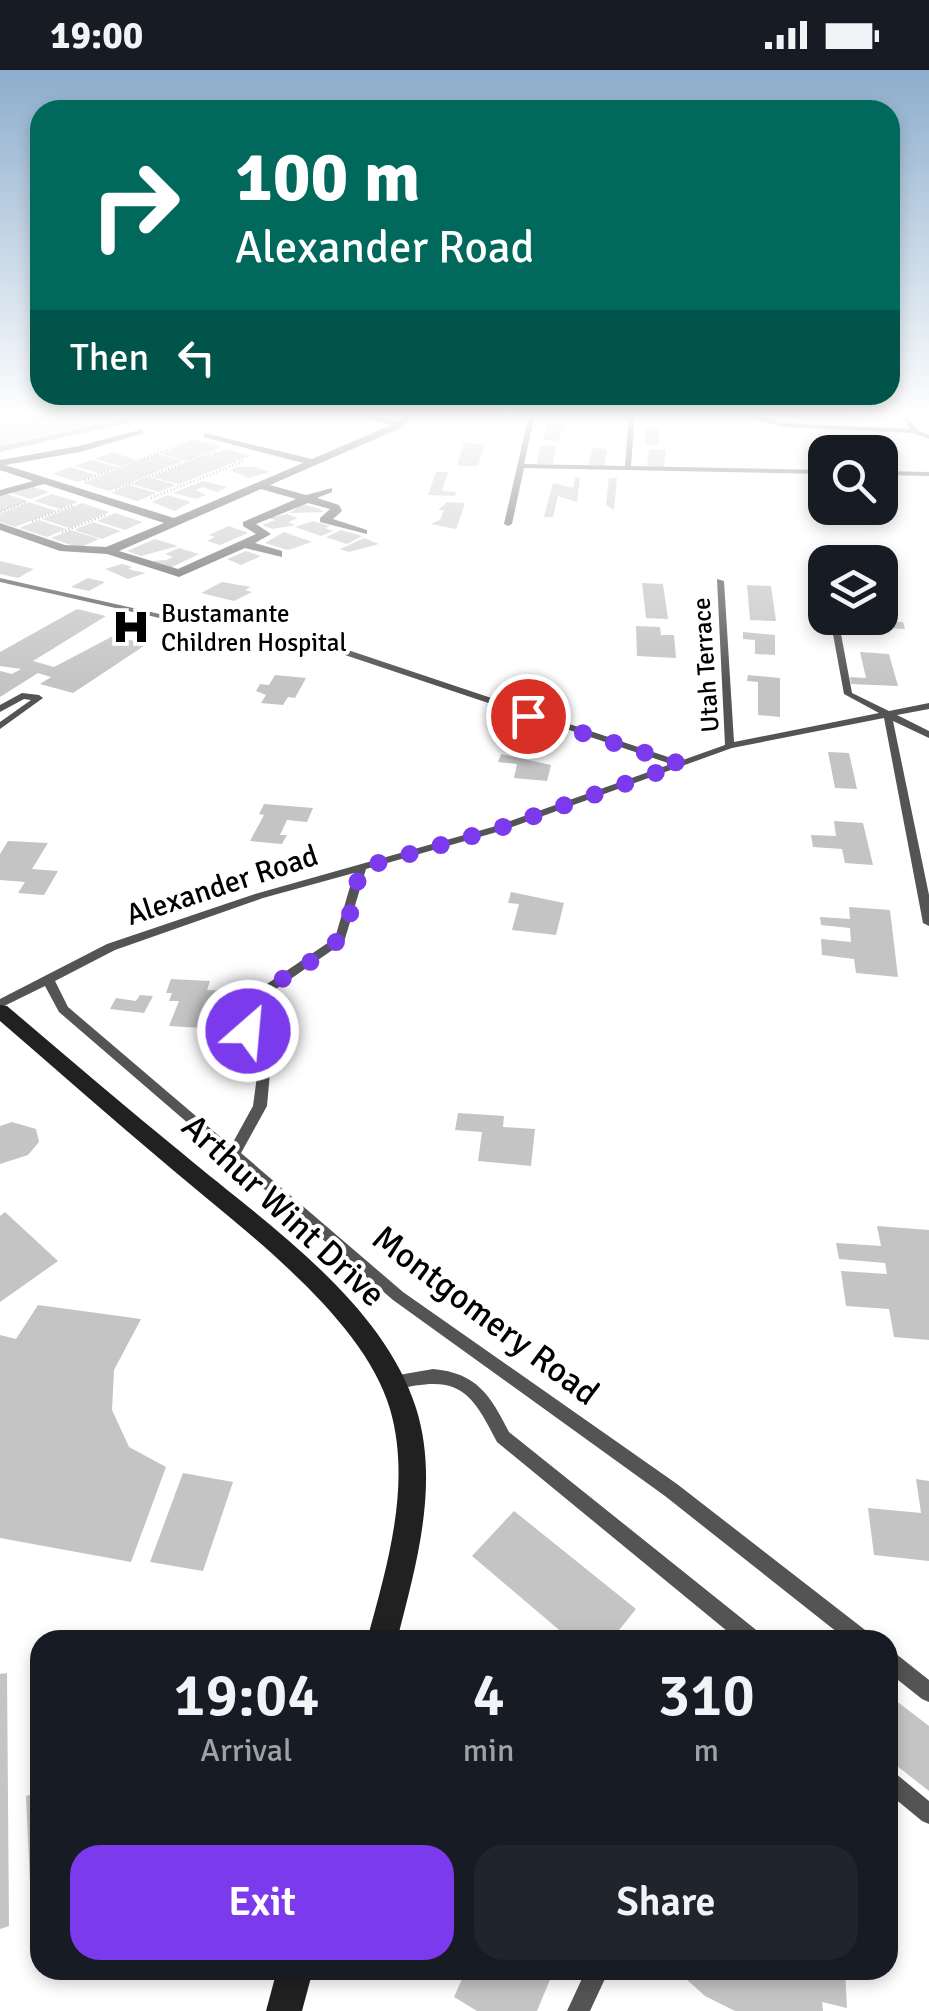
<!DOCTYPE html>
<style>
:root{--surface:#171b24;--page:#20242c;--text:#f1f3f6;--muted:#9ea1a6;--accent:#7c3aed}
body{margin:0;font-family:Signika,sans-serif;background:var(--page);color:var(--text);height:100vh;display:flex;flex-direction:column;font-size:38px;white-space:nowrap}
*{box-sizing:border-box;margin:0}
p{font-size:32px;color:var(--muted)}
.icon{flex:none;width:55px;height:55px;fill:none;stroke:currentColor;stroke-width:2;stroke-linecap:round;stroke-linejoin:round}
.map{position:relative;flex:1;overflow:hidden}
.drawer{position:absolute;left:30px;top:1560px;width:868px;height:350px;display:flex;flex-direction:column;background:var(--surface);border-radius:30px;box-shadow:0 5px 15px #0003}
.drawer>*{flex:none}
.hud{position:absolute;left:30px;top:30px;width:870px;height:305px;border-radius:30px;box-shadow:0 5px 15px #0003;background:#00695c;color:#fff;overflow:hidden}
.tools{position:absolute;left:808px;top:365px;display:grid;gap:20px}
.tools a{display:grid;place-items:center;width:90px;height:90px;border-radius:20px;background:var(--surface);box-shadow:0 5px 15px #0003;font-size:50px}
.pin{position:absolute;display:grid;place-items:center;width:85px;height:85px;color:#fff;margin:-42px;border:5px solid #fff;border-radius:50%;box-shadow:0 2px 10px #0007}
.me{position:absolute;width:110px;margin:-55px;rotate:27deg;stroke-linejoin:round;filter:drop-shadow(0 0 8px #0008)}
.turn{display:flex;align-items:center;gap:35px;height:210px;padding:0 40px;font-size:45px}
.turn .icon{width:130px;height:130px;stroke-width:2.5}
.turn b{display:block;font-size:70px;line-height:85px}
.then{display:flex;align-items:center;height:95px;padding:0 40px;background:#0003;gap:20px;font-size:38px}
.eta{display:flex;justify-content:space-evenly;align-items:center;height:170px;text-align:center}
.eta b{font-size:60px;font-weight:600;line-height:70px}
.button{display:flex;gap:20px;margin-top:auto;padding:20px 40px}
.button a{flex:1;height:115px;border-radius:30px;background:var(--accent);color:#fff;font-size:40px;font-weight:600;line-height:115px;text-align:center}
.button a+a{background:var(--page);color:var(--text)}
.status{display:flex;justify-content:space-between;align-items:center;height:70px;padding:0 50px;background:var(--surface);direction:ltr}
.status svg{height:28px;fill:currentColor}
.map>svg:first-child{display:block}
.green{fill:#dbdbdb}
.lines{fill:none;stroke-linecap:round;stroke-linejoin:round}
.canal{fill:#a2a2a2;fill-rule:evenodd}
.building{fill:#c4c4c4}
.path{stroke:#767676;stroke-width:2.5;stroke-dasharray:1 2.5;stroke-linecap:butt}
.service{fill:#545454;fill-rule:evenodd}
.minor{fill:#545454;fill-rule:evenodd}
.secondary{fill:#212121;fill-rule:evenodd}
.route{stroke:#7c3aed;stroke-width:18;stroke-dasharray:0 32.4}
.labels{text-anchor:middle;stroke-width:8;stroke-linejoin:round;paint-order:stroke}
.far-poi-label{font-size:25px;fill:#000;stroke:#fff;text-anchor:start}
.far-street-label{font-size:25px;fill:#000;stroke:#fff}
.street-label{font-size:30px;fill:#000;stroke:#fff}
.near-street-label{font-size:35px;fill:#000;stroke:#fff}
</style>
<div class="status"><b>19:00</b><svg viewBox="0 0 49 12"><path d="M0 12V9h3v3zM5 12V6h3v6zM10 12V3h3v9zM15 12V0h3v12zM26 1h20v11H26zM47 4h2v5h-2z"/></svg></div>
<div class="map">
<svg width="929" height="1941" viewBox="0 0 929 1941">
<rect width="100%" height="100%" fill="#fff"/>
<path class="green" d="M0 344H150L0 375Z"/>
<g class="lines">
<path class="canal" d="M148 344H166L0 382V376Z"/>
</g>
<g class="building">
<path d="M548 354 564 355 559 371 543 370Z"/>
<path d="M645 357 659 358V375H645Z"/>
<path d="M196 370 222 377 187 391 161 384Z"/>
<path d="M464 373 485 374 478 396H457Z"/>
<path d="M540 376H556L553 394H537Z"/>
<path d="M592 378 607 379 604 396 589 395Z"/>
<path d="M226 379 250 386 179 414 152 407 207 385 229 391 211 385Z"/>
<path d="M649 379 666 380 664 397 647 396Z"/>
<path d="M112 382 137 390 120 396 95 389Z"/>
<path d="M157 384 183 391 109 421 83 413Z"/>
<path d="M92 390 117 397 100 404 75 396Z"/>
<path d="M70 397 96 405 78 412 53 404Z"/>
<path d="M238 397H255L270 402 248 408 230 400Z"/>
<path d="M436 402H448L442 421 456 422 455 426 428 425Z"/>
<path d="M149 407 176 415 159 422 132 414Z"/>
<path d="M575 407H580L577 432 558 426 553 447H544L553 413 573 418Z"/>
<path d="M609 408H617L614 440 606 435Z"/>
<path d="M203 411 227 417 217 422 202 417 196 420 206 425 196 429 173 423Z"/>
<path d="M24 414 49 422 31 429 5 421Z"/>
<path d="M129 415 156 423 138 431 111 423Z"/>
<path d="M0 424 3 423 28 431 0 442Z"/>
<path d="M52 424 78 432 60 439 34 431Z"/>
<path d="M167 425 191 432 175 441 152 432Z"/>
<path d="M29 432 56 441 15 457 0 452V444Z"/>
<path d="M447 432 465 433 456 459 431 454 440 450 444 440H438Z"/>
<path d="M82 433 109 442 69 458 42 449Z"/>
<path d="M302 434 320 439 324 442 290 443Z"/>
<path d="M115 443 143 452 125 460 97 451Z"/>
<path d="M287 444 298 448 288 452 295 455 273 459 262 455 275 450 269 448Z"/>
<path d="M39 450 66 459 47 467 19 458Z"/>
<path d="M313 451 330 456 325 458 333 461 321 466 295 457Z"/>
<path d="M93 452 121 461 102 469 74 460Z"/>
<path d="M229 456 248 463 220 475 207 471 215 467 209 465Z"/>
<path d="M71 460 99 469 79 478 51 468Z"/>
<path d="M341 460 362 466 347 474 326 467Z"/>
<path d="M284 462 312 472 288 480 265 473Z"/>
<path d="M364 468 379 474 349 482 340 479Z"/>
<path d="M155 469 178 476 141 486 127 481Z"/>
<path d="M179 478 199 484 172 497 151 491 166 490 173 487 165 484Z"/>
<path d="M246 481 261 486 241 495 227 489Z"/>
<path d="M0 491 34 499 18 508 0 504Z"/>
<path d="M122 494 132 497 128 499 145 503 128 509 105 499Z"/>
<path d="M88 508 105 512 89 521 71 517Z"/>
<path d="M222 512 251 517 245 520 252 522 234 531 201 523Z"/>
<path d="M642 513 663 514 668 549 646 548Z"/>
<path d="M747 515 771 516 776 551 750 550Z"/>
<path d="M880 537 885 551 903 552 905 559 855 557 853 550 880 548Z"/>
<path d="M77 539 106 546 33 591 54 597 113 566 147 574 73 623 40 614 51 607 38 603 0 627V601L12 604 21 599 0 596V582Z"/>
<path d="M636 556 660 557 661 565H674L676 588 637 586Z"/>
<path d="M743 562 775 565V585L755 584V570L743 569Z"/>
<path d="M860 582 889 584 898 616 851 614 850 607 866 608Z"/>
<path d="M275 605 306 608 295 628 288 627 283 635 261 633 266 625 256 621 260 614 269 615Z"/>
<path d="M748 605 780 608V647L758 645V612L747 611Z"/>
<path d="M828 682 849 683 857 719 835 718Z"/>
<path d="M501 684 551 695 547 711 514 708 517 694 498 692Z"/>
<path d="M264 734 313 738 307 752 287 750 280 765H287L282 774 250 771 264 745 259 744Z"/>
<path d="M834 751 863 753 873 795 845 793 842 779 813 777 811 765 836 766Z"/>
<path d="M8 771 48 773 32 799 58 801 44 825 18 823 25 812 0 810V784Z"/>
<path d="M511 822 564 833 556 865 512 860 519 834 508 833Z"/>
<path d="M849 837 890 840 898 907 856 903 854 889 822 885 821 869 851 872 850 858 821 855 820 847 850 849Z"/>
<path d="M171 909 210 911 207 920 231 921 219 959 169 956 179 931H169L172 923H166Z"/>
<path d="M140 925 153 926 144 943 110 939 116 928 136 931Z"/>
<path d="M458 1043 504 1046 503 1057 535 1059 531 1096 478 1091 482 1062 455 1060Z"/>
<path d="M12 1052 36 1059 39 1072 28 1085 0 1094V1056Z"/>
<path d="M5 1142 58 1191 0 1232V1146Z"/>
<path d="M877 1156 929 1160V1270L894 1267 889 1239 846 1236 841 1201 887 1204 885 1193 839 1189 836 1173 881 1176Z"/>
<path d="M38 1235 141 1249 114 1300 112 1340 129 1377 166 1397 131 1492 0 1468V1265L16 1269Z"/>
<path d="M183 1403 233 1412 203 1501 150 1492Z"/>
<path d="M916 1409 929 1411V1491L874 1485 868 1438 921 1443Z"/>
<path d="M514 1441 636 1539 611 1570H571L472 1486Z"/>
<path d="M7 1603 9 1856 0 1859V1604Z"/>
<path d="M895 1630 929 1656V1721L888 1689V1644Z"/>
<path d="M40 1722V1810L30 1813 26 1726Z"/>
<path d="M466 1900H554L537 1941H477L454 1927Z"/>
<path d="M676 1900H845L847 1938 822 1932 823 1941H735L705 1926Z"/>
</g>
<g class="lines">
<g class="path">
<path d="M85 410 194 370"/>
<path d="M116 419 215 382"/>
<path d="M151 428 244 391"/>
<path d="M1 442 25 432"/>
<path d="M32 451 74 435"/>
<path d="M62 462 105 445"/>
</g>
<g class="service">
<path d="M529 344H535L524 394 625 396 629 344H635L631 396 825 400V404L524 398 512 454 508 456 504 454Z"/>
<path d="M735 344H744L784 353 910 359 899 344H905L917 360 929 365V369L914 363 784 357Z"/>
<path d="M880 401 929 402V406L880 405Z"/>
<path d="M0 508 195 552 199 554 195 556 0 512Z"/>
<path d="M717 509 724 511 734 672 879 643 844 624 830 548H838L852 623 889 641 929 633V639L897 645 929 661V668L893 651 929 825V856L923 853 884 648 732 678 504 760 366 799 344 872 266 926 258 937 254 961 271 991 267 1036 241 1083 403 1222 677 1414 869 1563 871 1570H847L665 1426 393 1230 59 942 45 916 0 938V929L107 874 255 824 496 756 671 694 327 579V575H333L680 691 725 675ZM354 803 335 868 258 920 246 937 242 961 259 991 253 1036 231 1076 68 937 55 911 115 880 263 828Z"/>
<path d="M22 623 39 625 43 628 0 659V652L31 630 24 629 0 642V635Z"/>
<path d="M433 1299C477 1303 490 1325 509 1362L760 1563 762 1570H738L497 1372C469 1316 456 1305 393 1320L387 1318 385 1313 387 1308 393 1306Z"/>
<path d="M888 1581 895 1583 929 1610V1632L922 1629 888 1602Z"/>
<path d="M888 1700 895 1703 929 1731V1754L922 1751 888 1723Z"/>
<path d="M586 1900H609L590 1941H567Z"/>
</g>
<path class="minor" d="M355 344 398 351 403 344H413L403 357 270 415 306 425 332 418V422L317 428 339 435 342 441 333 449 367 460V464L320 452V448L330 439 308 433 256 454 271 464 255 473 282 481V487L245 478 179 507 107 484 60 481 0 460V453L65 475 106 477 164 453 44 414 0 426V420L33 411 0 400V390L79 376 143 359V363L80 382 5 395 174 448 303 393 204 367V363L312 389 391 355ZM261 419 296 429 243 452V456L256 464 178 499 119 481Z"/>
<g class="secondary">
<path d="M0 935 7 936C65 985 123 1035 182 1083 264 1152 382 1231 416 1338 440 1414 416 1496 397 1570H367C387 1496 412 1415 390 1339 363 1246 238 1156 167 1095 111 1048 56 999 0 951Z"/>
<path d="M277 1900H313L302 1941H266Z"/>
</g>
</g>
<linearGradient id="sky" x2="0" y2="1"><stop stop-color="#8cadcc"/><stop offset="0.56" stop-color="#fff"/><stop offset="1" stop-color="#fff" stop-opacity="0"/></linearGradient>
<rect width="929" height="615" fill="url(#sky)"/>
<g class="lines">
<path class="route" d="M248 961C257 906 303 906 337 871 351 857 355 817 361 798L500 758 681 694 528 646"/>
</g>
<defs>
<g id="hospital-bare" transform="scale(3)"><path d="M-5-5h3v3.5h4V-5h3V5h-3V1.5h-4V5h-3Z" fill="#000" stroke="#fff" stroke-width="2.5" paint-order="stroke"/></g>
</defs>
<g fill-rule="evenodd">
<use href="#hospital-bare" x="131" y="557"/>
</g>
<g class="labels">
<g class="far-poi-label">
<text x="161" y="552">Bustamante<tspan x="161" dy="29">Children Hospital</tspan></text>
</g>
<g class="far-street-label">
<text transform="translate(705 595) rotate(-94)" y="9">Utah Terrace</text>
</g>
<g class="street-label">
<text transform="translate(222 815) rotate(-18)" y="10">Alexander Road</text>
</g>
<g class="near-street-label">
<text transform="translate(284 1140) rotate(43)" y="12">Arthur Wint Drive</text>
<text transform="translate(486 1245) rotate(37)" y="12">Montgomery Road</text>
</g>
</g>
</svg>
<div class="tools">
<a><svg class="icon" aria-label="search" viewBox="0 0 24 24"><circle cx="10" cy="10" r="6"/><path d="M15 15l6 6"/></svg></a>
<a><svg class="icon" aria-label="layers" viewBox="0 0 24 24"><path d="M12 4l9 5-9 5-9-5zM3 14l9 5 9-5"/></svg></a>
</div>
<div class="pin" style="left:528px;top:646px;background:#d93025"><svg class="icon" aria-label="arrive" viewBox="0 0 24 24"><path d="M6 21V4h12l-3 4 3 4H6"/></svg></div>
<svg class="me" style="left:248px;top:961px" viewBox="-20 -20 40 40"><circle r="17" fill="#7c3aed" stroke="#fff" stroke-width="3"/><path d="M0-11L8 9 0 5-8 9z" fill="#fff"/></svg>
<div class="hud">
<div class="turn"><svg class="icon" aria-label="right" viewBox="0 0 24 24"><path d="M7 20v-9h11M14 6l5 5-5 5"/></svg><div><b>100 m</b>Alexander Road</div></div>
<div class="then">Then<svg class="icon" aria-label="left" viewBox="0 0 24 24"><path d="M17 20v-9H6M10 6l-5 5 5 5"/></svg></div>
</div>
<section class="drawer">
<div class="eta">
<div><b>19:04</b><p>Arrival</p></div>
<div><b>4</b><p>min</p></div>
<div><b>310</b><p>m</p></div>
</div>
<div class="button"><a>Exit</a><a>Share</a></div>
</section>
</div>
